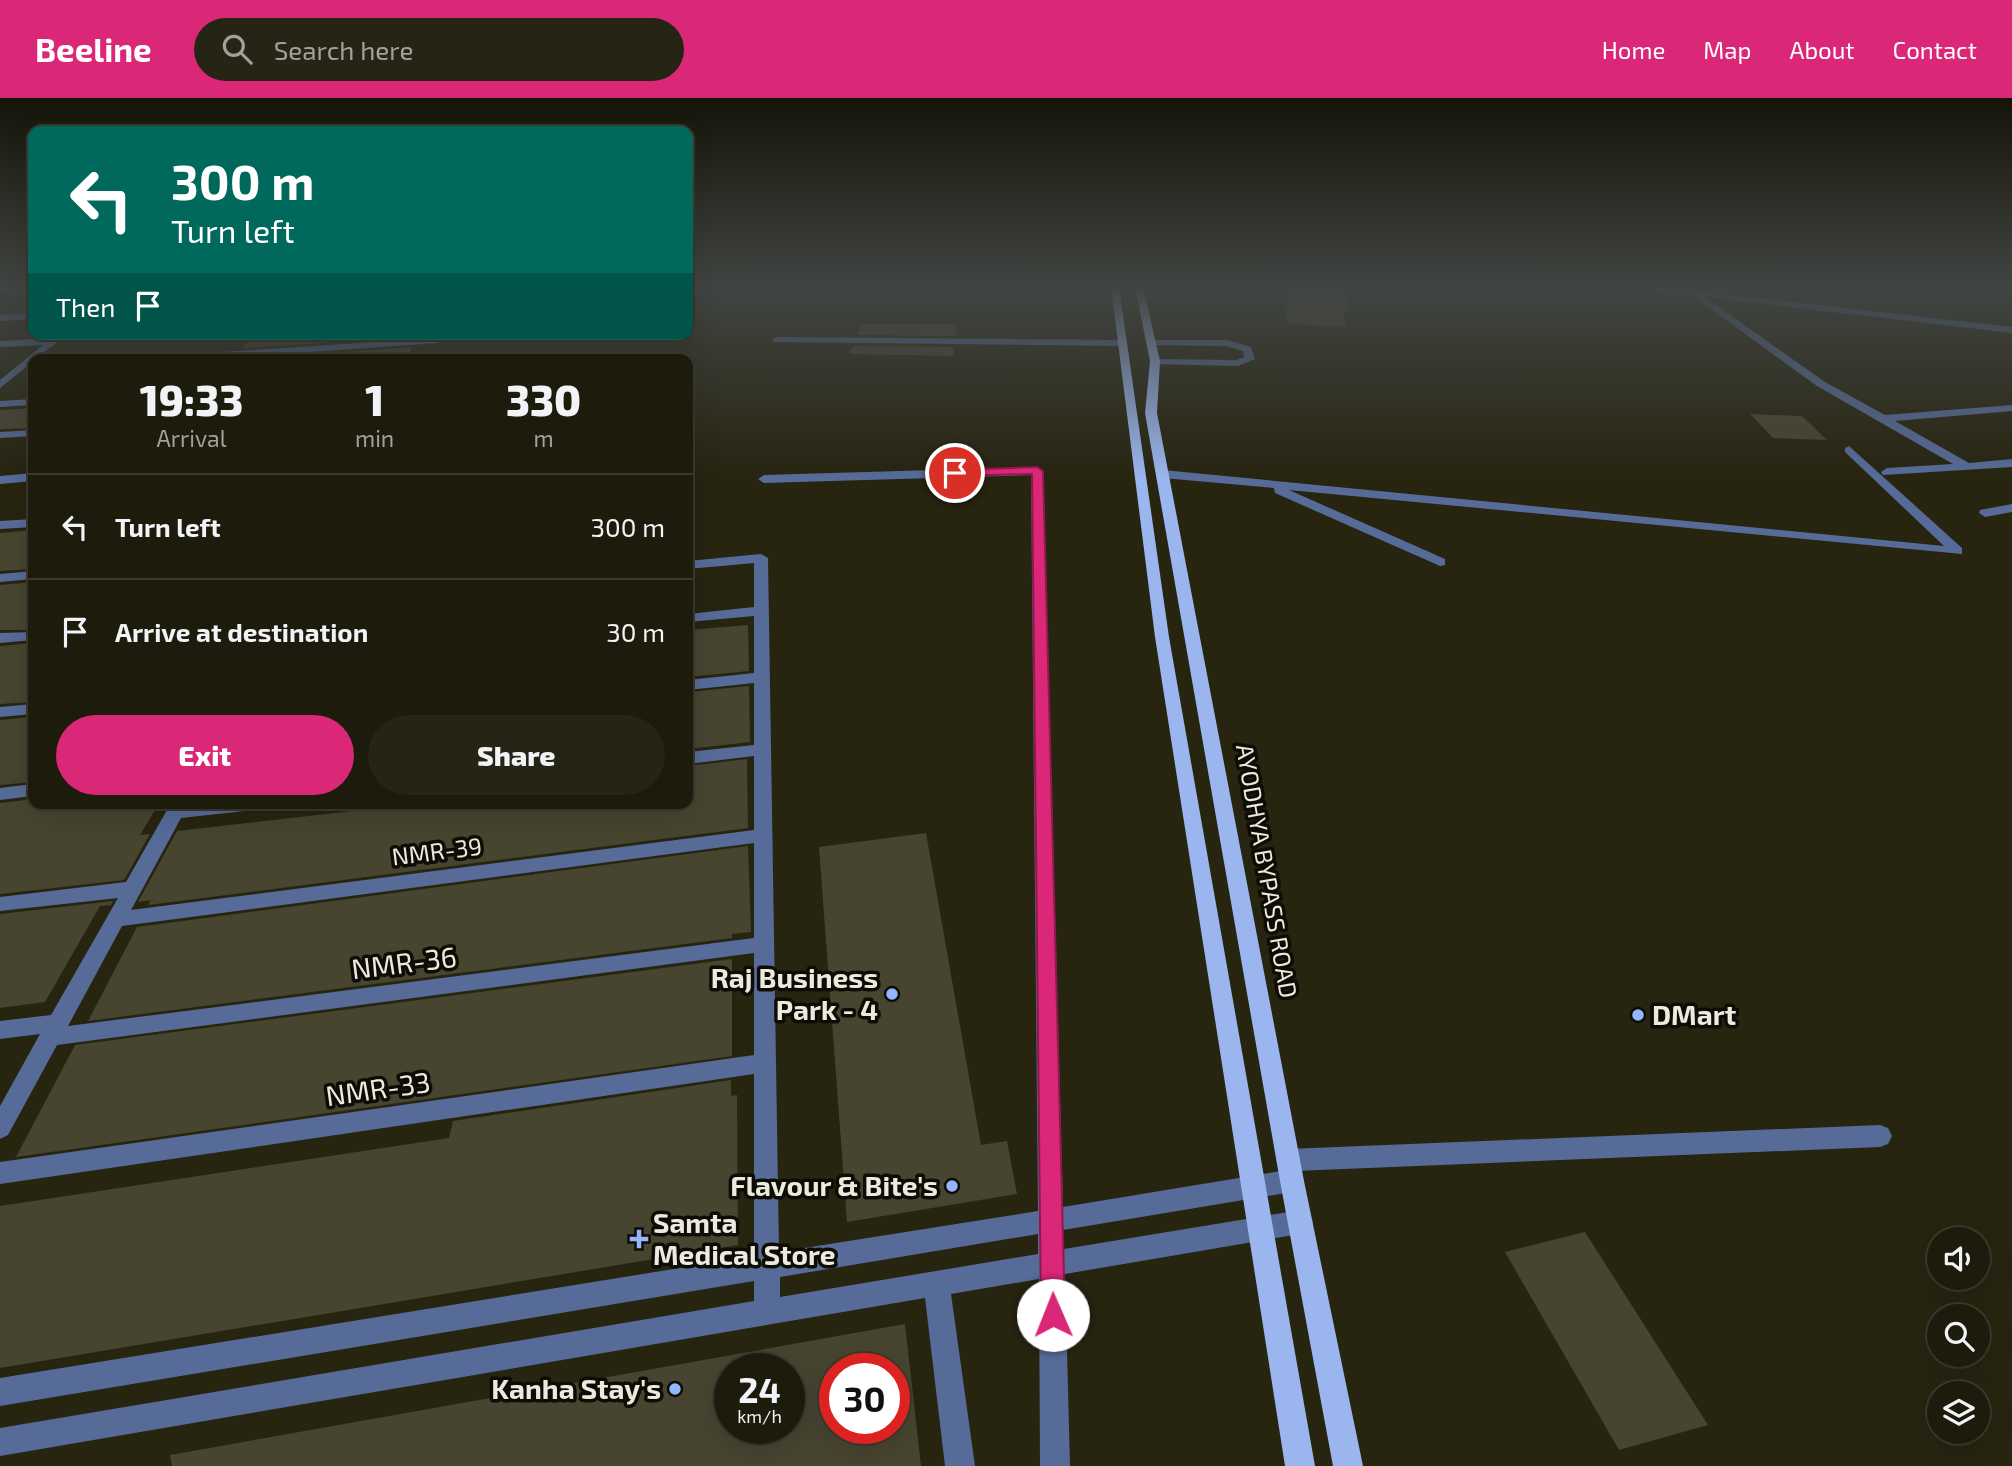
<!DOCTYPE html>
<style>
:root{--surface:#1d1b0c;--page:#252415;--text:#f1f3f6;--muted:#a0a19d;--line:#3b392d;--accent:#db2777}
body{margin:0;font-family:"Exo 2",sans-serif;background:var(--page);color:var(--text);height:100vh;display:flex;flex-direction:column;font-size:26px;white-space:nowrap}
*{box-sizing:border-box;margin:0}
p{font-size:23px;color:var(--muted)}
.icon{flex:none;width:38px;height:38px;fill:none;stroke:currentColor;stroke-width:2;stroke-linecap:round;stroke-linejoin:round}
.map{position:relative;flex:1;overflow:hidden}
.side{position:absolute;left:28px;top:256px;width:665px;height:455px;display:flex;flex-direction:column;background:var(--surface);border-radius:14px;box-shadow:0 7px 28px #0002,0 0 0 2px var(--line)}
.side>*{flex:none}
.hud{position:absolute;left:28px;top:28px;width:665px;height:214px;border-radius:14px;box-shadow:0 7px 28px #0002,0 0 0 2px var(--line);background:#00695c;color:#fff;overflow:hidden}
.buttons{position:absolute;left:1927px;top:1129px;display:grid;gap:14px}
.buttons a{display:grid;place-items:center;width:63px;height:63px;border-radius:50%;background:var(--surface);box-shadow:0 7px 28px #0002,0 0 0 2px var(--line);font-size:35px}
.speed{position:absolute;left:714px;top:1255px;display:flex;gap:14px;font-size:35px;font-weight:700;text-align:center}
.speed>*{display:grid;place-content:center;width:91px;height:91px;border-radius:50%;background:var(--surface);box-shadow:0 7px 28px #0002,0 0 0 2px var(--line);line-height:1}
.speed small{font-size:18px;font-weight:400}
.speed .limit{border:10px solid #d22;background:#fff;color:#111}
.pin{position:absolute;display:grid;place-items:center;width:60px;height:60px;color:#fff;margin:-30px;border:4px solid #fff;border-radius:50%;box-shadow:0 2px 7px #0007}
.me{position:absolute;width:77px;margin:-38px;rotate:359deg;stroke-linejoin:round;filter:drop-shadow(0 0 5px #0008)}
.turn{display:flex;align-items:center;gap:24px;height:147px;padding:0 28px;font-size:32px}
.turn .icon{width:91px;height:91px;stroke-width:2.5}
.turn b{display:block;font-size:49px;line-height:60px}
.then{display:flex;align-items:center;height:66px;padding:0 28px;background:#0003;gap:14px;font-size:26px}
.eta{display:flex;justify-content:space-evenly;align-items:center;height:119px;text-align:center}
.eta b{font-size:42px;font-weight:800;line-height:49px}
.cta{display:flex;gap:14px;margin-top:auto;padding:14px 28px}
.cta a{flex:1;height:80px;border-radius:42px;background:var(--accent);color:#fff;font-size:28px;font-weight:800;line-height:80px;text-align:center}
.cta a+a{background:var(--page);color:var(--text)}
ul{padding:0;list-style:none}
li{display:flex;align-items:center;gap:21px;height:105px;padding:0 28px;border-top:2px solid var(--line)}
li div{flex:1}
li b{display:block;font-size:26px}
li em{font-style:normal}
header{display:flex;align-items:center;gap:42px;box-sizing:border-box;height:98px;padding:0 35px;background:var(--accent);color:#fff}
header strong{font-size:33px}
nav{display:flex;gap:38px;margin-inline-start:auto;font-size:24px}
.search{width:490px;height:63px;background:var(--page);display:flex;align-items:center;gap:18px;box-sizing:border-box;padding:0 24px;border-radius:38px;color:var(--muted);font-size:26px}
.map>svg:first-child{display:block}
.building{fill:#474430;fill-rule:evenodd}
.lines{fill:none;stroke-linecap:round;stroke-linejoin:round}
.minor{fill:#566b98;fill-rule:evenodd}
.major{fill:#9bb6ee;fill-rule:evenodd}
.route{fill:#db2777;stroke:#8e194d;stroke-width:2}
.poi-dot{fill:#95b6fd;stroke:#0e0d05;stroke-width:2.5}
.labels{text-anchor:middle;stroke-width:7;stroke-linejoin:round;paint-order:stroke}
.street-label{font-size:24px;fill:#eceade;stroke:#0e0d05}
.near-street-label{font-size:28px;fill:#eceade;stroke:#0e0d05}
.near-poi-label{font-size:28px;font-weight:bold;fill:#eceade;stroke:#0e0d05;text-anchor:end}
</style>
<header>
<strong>Beeline</strong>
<div class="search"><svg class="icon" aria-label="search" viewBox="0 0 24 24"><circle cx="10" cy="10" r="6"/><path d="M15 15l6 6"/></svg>Search here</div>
<nav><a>Home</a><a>Map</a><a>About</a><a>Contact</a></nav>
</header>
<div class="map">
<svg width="2012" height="1368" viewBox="0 0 2012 1368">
<rect width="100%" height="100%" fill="#272410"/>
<g class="building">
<path d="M1286 189H1347L1351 213H1343L1348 229 1287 226Z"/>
<path d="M861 226H957L956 238 857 237Z"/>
<path d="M255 236H419L418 239 243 250Z"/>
<path d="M853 248 954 249 953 258 849 256Z"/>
<path d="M412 249 406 261H252Z"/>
<path d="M33 310V330L0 331V312Z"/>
<path d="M1750 316 1802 318 1827 342 1773 340Z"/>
<path d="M33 432V471L0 473V435Z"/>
<path d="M33 484V532H0V487Z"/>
<path d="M748 527 749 573 688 579V532Z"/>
<path d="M33 545V604L0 606V548Z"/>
<path d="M749 588 750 644 688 651V594Z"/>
<path d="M33 619V684L0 687V622Z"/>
<path d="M747 661 748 730 148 807 151 802 138 804 177 733 422 705H688V668Z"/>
<path d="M33 701V709L70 705H159L140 737 150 736 124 782 0 796V705Z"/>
<path d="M926 735 981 1047 1007 1043 1017 1096 847 1124 819 749Z"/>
<path d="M748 748 751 834 732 836V840L88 923 137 829Z"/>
<path d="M113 803 111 807 100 808 45 904 0 910V816Z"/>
<path d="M732 861V958L16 1059 75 947Z"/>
<path d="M731 982V998L737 997 738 1147 0 1270V1108L449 1040 453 1023Z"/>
<path d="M1585 1134 1708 1327 1619 1352 1505 1154Z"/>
<path d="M905 1226 921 1368H172L170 1357ZM730 1270H789V1330H730ZM835 1270H894V1330H835Z"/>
</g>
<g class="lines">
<g class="minor">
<path d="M0 189H33V192L0 194Z"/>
<path d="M1636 189H1661L2012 229V235L1705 199 1825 284 1885 317 2012 307V313L1895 323 1969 365 2012 361V369L1883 377 1881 374 1887 370 1953 366 1817 288 1693 198 1640 192Z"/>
<path d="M33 215V221L0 223V217Z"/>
<path d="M56 236H67L0 290V282L43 247 0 249V243L51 240Z"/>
<path d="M72 236H117L73 242 68 239Z"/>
<path d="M777 239 1122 242 1127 245 1122 248 774 244 772 242Z"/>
<path d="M435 240 438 241V245L211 261H156L161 258Z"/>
<path d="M1152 242H1228L1251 249 1255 261 1238 268 1155 266 1151 265V261L1237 262 1244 259 1243 253 1227 248 1148 247V243Z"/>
<path d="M33 301V307L0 309V303Z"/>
<path d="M33 332V338L0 340V334Z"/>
<path d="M1849 348 1962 450V456L1289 392 1445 461V467L1440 468 1275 395 1274 390 1163 380 1157 376 1163 372 1944 448 1845 354V350Z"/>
<path d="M1037 369 1043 373 1063 1109 1287 1072 1279 1070 1276 1062 1279 1054 1288 1051 1880 1027 1888 1030 1892 1038 1888 1046 1880 1049 1295 1073 1301 1075 1304 1083 1301 1091 1292 1094 1063 1132 1064 1151 1300 1112 1309 1115 1313 1124 1309 1133 1300 1136 1065 1176 1070 1368H1040L1039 1181 951 1196 975 1368H945L925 1200 0 1358V1330L754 1203V1183L0 1308V1280L754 1158V976L0 1086V1064L754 957V855L57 947 8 1037 0 1041V1008L40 936 0 941V923L51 917 118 800 0 813V799L126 784 171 705H271L262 711 181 720 131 812 754 732V658L688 666V654L754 647V585L688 592V582L754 575V518L688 524V516L754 509V465L688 471V463L761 456 768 460 779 1154 1038 1113 1031 377 764 385 758 381 764 377ZM754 745V840L68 928 122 828ZM1038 1136V1156L780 1199V1179Z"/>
<path d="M33 375V383L0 386V378Z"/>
<path d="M2012 406V414L1985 419 1979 415 1980 412Z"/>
<path d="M33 421V429L0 431V423Z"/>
<path d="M33 473V481L0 484V476Z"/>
<path d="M33 534V542L0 545V535Z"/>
<path d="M33 606V616L0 619V609Z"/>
<path d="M33 686V698L0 702V690Z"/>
</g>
<g class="major">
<path d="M1111 189H1119L1169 539 1315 1368H1285L1155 539Z"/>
<path d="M1135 189H1143L1160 263 1157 315 1304 1083 1363 1368H1333L1280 1083 1145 315 1150 263Z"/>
</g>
</g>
<linearGradient id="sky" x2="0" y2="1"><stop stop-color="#151409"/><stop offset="0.5" stop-color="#414542"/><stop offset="1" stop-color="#414542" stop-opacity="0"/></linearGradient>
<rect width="2012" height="380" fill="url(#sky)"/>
<path class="route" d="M1037 369 1043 373 1065 1217 1062 1225 1053 1229 1044 1225 1041 1217 1032 376 955 378 950 375 955 372Z"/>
<g class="poi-dot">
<circle cx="892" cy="896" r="7"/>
<circle cx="1638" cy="917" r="7"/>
<circle cx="952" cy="1088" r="7"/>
<path d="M635.5 1130.5h7v7h7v7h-7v7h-7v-7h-7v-7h7z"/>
<circle cx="675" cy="1291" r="7"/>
</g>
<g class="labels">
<g class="street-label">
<text transform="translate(437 754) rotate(-7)" y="8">NMR-39</text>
<text transform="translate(1266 773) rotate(80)" y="8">AYODHYA BYPASS ROAD</text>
</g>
<g class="near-street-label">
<text transform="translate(404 865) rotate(-7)" y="10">NMR-36</text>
<text transform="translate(378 991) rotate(-8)" y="10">NMR-33</text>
</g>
<g class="near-poi-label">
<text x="878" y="890">Raj Business<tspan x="878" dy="32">Park - 4</tspan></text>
<text x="1652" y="927" text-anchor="start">DMart</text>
<text x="938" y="1098">Flavour &amp; Bite's</text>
<text x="653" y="1135" text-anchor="start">Samta<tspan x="653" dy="32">Medical Store</tspan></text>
<text x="661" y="1301">Kanha Stay's</text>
</g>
</g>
</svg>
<div class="buttons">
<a><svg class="icon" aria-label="sound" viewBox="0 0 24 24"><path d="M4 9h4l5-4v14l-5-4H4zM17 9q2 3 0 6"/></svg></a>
<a><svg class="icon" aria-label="search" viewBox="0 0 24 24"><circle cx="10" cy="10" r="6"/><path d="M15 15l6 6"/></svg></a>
<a><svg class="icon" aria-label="layers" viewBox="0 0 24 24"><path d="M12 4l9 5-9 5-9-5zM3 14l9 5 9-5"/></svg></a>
</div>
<div class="speed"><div>24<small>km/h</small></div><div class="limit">30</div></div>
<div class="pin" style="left:955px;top:375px;background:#d93025"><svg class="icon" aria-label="arrive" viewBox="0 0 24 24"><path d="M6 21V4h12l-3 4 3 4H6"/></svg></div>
<svg class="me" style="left:1053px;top:1217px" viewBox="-20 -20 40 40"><circle r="19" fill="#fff"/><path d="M0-13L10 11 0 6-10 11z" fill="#db2777"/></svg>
<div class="hud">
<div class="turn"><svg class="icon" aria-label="left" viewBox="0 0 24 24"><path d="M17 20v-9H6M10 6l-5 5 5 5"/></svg><div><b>300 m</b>Turn left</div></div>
<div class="then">Then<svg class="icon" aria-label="arrive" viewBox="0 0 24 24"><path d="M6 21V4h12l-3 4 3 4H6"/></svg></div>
</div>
<section class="side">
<div class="eta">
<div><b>19:33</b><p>Arrival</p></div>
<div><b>1</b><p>min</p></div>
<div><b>330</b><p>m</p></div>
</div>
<ul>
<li><svg class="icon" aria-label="left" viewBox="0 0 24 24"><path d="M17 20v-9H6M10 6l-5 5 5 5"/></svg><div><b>Turn left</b></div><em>300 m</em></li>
<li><svg class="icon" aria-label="arrive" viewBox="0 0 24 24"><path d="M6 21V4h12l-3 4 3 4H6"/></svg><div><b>Arrive at destination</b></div><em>30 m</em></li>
</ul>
<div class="cta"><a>Exit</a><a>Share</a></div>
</section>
</div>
